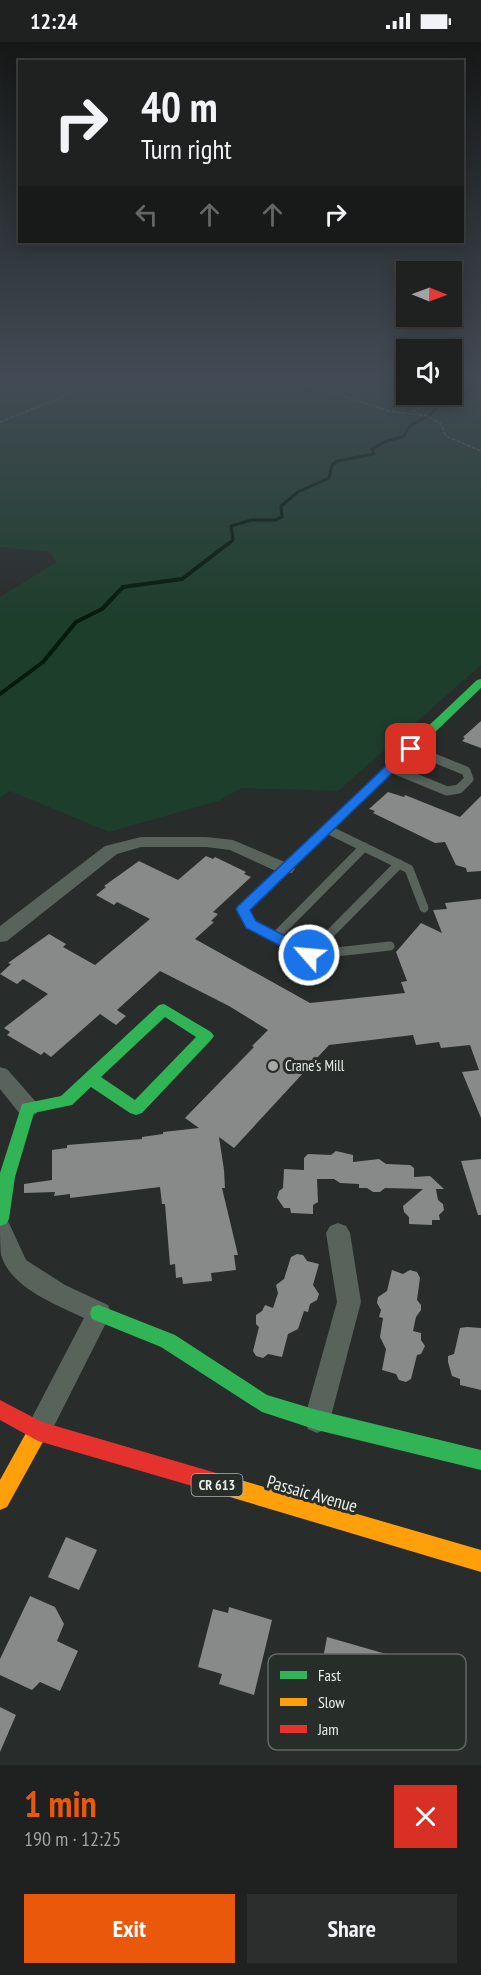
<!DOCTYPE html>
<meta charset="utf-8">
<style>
:root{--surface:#1e2120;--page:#2b2e2d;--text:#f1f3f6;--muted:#a1a3a5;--line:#3c3e3e;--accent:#ea580c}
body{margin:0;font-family:"PT Sans Narrow",sans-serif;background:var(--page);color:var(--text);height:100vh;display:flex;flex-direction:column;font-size:22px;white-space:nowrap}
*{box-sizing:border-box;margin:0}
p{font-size:20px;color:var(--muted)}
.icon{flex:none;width:33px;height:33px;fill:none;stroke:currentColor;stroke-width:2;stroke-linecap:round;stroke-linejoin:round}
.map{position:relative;height:1723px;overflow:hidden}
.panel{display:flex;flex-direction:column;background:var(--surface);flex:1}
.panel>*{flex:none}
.guide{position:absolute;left:18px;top:18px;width:446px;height:183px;border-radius:0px;box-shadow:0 3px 15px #0003,0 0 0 2px var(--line);background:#1e2120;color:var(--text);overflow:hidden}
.needle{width:39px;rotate:91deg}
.fabs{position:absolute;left:396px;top:219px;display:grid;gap:12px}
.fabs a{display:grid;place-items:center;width:66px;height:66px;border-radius:0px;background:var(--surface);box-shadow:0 3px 15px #0003,0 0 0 2px var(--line);font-size:30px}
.pin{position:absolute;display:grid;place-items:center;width:51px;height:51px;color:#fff;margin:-26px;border-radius:12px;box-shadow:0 3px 9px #0006}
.me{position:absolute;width:66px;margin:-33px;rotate:297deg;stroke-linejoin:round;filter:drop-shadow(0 0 4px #0008)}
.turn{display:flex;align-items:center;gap:21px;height:126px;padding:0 24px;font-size:27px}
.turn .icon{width:78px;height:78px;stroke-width:2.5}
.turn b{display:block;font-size:42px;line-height:51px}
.lanes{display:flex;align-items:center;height:57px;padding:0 24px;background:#0003;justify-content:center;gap:30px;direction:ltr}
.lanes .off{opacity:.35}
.round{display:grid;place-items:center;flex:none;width:63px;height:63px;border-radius:0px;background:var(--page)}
.headline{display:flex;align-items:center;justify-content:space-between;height:102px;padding:0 24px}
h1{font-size:36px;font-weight:600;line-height:45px;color:var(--accent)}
.button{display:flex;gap:12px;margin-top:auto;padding:12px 24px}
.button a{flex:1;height:69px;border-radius:0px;background:var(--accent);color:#fff;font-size:24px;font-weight:600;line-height:69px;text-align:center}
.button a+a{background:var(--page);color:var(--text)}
.status{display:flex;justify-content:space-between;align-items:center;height:42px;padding:0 30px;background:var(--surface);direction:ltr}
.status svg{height:16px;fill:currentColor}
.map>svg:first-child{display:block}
.green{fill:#1d3e2b}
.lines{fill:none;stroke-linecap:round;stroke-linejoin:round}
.stream-far1{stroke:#041a0b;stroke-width:3}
.stream{stroke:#041a0b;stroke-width:4}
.building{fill:#878a88}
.path{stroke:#5e6560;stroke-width:1.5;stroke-dasharray:4 1.5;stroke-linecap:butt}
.lane-far1{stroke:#58635c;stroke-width:7}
.lane{stroke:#58635c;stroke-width:9}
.street{fill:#58635c;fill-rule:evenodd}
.fast{fill:#30b455;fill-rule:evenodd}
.slow{fill:#ff9f0a;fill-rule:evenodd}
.jam{fill:#e5322d;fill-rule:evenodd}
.route{fill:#1a73e8;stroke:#114b97;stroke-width:1.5}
.poi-dot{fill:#a6aaa7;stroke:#272d29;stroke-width:2}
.labels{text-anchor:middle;stroke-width:6;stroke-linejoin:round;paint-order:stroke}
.shield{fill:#272d29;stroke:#b0b4b1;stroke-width:1.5}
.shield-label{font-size:14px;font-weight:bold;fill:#eaeeeb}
.poi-label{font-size:15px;fill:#eaeeeb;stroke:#272d29;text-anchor:start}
.near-street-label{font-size:18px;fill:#eaeeeb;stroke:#272d29}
.key{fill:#272d29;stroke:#626763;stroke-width:1.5}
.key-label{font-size:16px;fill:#eaeeeb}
</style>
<div class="status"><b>12:24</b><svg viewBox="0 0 49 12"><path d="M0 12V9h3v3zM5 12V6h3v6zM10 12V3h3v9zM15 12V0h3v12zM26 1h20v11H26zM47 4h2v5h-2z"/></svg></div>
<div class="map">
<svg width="481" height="1723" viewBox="0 0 481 1723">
<rect width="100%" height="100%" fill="#282c2a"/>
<path class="green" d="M0 339H406V352H452V339H481V623L338 749 242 746 218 759 109 790 10 749 0 756V555L56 520 50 510 0 505Z"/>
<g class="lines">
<path class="stream-far1" d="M227 503 233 498 231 484 251 478H275L282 475 281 464 298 450 329 436 332 423 337 419 374 412 372 407 384 400 404 394 410 384 431 372 439 362 481 342"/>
<path class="stream" d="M0 652 43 620 76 580 102 567 123 545 182 537 229 501"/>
</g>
<g class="building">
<path d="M481 679V706L462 699 465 696 463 695Z"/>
<path d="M388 750 404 755 405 753 460 775 481 754V829L467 830 466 826 456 823 445 800 435 801 373 771 375 769 369 767Z"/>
<path d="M206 814 213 817 215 815 246 830 244 832 251 835 213 870 218 872 211 879 214 880 195 897 310 961 405 951 401 940 407 939 396 910 421 881 442 891 433 868 447 867 445 861 481 857V1076L462 1030 479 1028 470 1003 441 1006 439 1000 416 1003 413 993 329 1003 234 1106 219 1095 224 1128 225 1146H222L238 1213H234L236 1228 211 1231 212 1239 183 1242 182 1235 176 1236 175 1222 170 1223 165 1162H162L160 1145 70 1156V1152L54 1154 55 1150 24 1151V1142L52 1138V1108L67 1106V1103L142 1097V1095L163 1092V1090L199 1086 185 1076 254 1005 252 1004 268 988 229 964 160 929 117 968 126 974 116 983 100 972 51 1015 44 1010 41 1013 7 993 10 990 4 986 48 952 23 937 17 942 0 932 11 922 8 921 49 892 66 902 63 905 95 923 150 877 117 860 114 863 96 853 106 845 104 844 139 819 178 838Z"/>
<path d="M336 1109 353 1113V1120L379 1117 386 1122 410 1123 414 1126V1135L430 1134 444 1147H436L438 1158 443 1162 444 1168 439 1173 440 1178H432V1183L409 1182V1175L404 1170 403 1164 423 1147 385 1146 380 1150H373L367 1146H359V1142L340 1141 334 1137H317L318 1160 313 1163V1172L291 1171 290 1166H284L277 1156 279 1149 283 1146 284 1127 304 1128V1116L308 1112 331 1113Z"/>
<path d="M481 1117V1173H478L461 1119Z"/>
<path d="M297 1212 303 1213 307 1219 319 1222 313 1243 319 1252 317 1258 310 1262 308 1270 304 1269 298 1287 288 1292 282 1315 268 1312 263 1316 256 1314 253 1309 259 1285 256 1282V1273L262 1269 265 1263 273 1266 278 1251 276 1243 284 1237 291 1215Z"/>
<path d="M392 1228 403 1232 410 1228 417 1230 420 1236 417 1258 421 1263V1268L416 1275 413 1289 421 1291V1298L425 1304 421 1312 417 1313 411 1337 406 1340 399 1338 396 1332 382 1328 386 1307 380 1295 383 1276 379 1275 381 1268 377 1261 378 1255 387 1249Z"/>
<path d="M467 1285 481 1286V1348L460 1343V1337L452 1334 448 1320V1314L454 1312 460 1286Z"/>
<path d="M66 1495 97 1508 79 1548 48 1535Z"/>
<path d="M30 1554 55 1565 64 1582 57 1599 78 1609 60 1649 40 1640 32 1648 0 1633V1617Z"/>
<path d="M229 1565 272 1578 254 1653 219 1642 222 1632 198 1625 213 1567 228 1571Z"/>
<path d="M327 1595 421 1622 414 1672 318 1644Z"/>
<path d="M0 1665 16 1673 0 1710Z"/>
</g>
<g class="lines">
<g class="path">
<path d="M297 339 389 369 428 374 440 381 446 394 481 409"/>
<path d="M452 347 464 339"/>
<path d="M412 370 442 352"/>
<path d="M0 380 70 352 80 341 79 339"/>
</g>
<path class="lane-far1" d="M411 707 416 709"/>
<g class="lane">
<path d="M391 726 447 749 459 747 469 737 466 729 412 707"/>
<path d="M327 787 409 827 424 866"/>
<path d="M243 867 251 883 309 913 390 904"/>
<path d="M275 895 364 805"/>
<path d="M309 913 399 822"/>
</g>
<g class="street">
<path d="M141 795H206L233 798 292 823 295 827 292 831H280L230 808 206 805H141L117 812 7 899 0 900V884L105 804Z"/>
<path d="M0 1025 7 1027 36 1060 39 1066 36 1072 28 1074 20 1072 0 1047Z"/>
<path d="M0 1176 8 1179 26 1218 65 1243 108 1263 111 1271 47 1398 38 1402 29 1398 25 1389 84 1276C55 1262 11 1246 1 1213 0 1202 0 1187 0 1176Z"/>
<path d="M338 1181 346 1184 350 1191 361 1260 330 1378 326 1387 317 1391 308 1387 304 1378 337 1260 326 1191 330 1184Z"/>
</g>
<g class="fast">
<path d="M481 637V646L248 870H238L236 867 238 864 477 638Z"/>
<path d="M164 962 211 990 214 994 211 998 142 1071 136 1073 130 1071 91 1045 72 1063 34 1071 15 1135 9 1177 6 1182 0 1184V1131L22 1062 61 1054 159 963ZM165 975 196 995 135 1058 101 1035Z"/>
<path d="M99 1263 175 1293 267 1353 317 1368 481 1408V1428L317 1388 262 1370 161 1305 92 1277 90 1271 92 1265Z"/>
</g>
<g class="slow">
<path d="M38 1379 45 1382 48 1389 45 1396 7 1465 0 1468V1438L31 1382Z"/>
<path d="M230 1435 481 1508V1530L230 1455 223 1452 220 1445 223 1438Z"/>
</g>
<path class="jam" d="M0 1358 42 1380 230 1435 237 1438 240 1445 237 1452 230 1455 38 1399 0 1378Z"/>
</g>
<linearGradient id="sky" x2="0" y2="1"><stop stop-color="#161817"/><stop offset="0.58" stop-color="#424b55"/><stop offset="1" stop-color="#424b55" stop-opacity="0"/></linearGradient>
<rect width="481" height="581" fill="url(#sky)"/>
<path class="route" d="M411 703 417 707 415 709 250 868 256 879 314 909 316 913 314 916H304L246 886 236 867 238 864 407 704Z"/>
<circle class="poi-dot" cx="273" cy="1024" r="6"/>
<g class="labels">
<rect class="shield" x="191.5" y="1432" width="51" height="22" rx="4.5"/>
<g class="shield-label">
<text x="217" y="1448">CR 613</text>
</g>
<g class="poi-label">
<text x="285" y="1029">Crane's Mill</text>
</g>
<g class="near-street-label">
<text transform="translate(312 1452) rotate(16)" y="6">Passaic Avenue</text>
</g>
</g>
<rect x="268" y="1612" width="198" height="96" rx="9" class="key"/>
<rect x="280" y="1629" width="27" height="8" fill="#30b455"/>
<rect x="280" y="1656" width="27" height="8" fill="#ff9f0a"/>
<rect x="280" y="1683" width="27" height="8" fill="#e5322d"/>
<g class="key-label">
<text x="318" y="1639">Fast</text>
<text x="318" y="1666">Slow</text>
<text x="318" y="1693">Jam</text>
</g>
</svg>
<div class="fabs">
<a><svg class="needle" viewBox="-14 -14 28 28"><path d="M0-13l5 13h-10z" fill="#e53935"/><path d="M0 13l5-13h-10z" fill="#a1a3a5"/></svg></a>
<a><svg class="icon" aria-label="sound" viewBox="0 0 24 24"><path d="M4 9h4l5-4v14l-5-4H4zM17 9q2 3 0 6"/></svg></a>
</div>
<div class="pin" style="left:411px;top:707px;background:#d93025"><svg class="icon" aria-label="arrive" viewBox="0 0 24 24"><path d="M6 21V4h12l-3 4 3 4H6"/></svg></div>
<svg class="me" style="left:309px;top:913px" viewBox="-20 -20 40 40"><circle r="17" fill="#1a73e8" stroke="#fff" stroke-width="3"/><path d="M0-11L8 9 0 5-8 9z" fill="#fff"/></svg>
<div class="guide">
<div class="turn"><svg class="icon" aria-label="right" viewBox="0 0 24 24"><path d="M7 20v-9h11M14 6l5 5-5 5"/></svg><div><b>40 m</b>Turn right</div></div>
<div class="lanes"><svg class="icon off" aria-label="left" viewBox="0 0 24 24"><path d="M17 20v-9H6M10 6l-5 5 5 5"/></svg><svg class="icon off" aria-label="ahead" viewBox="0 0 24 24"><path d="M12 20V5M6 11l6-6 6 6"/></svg><svg class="icon off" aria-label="ahead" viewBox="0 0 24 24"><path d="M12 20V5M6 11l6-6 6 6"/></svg><svg class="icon" aria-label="right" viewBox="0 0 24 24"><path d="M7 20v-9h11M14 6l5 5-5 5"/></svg></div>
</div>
</div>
<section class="panel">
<div class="headline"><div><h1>1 min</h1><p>190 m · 12:25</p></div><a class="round" style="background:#d93025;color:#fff"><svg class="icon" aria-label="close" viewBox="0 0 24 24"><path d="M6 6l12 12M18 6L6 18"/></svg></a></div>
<div class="button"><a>Exit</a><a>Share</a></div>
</section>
